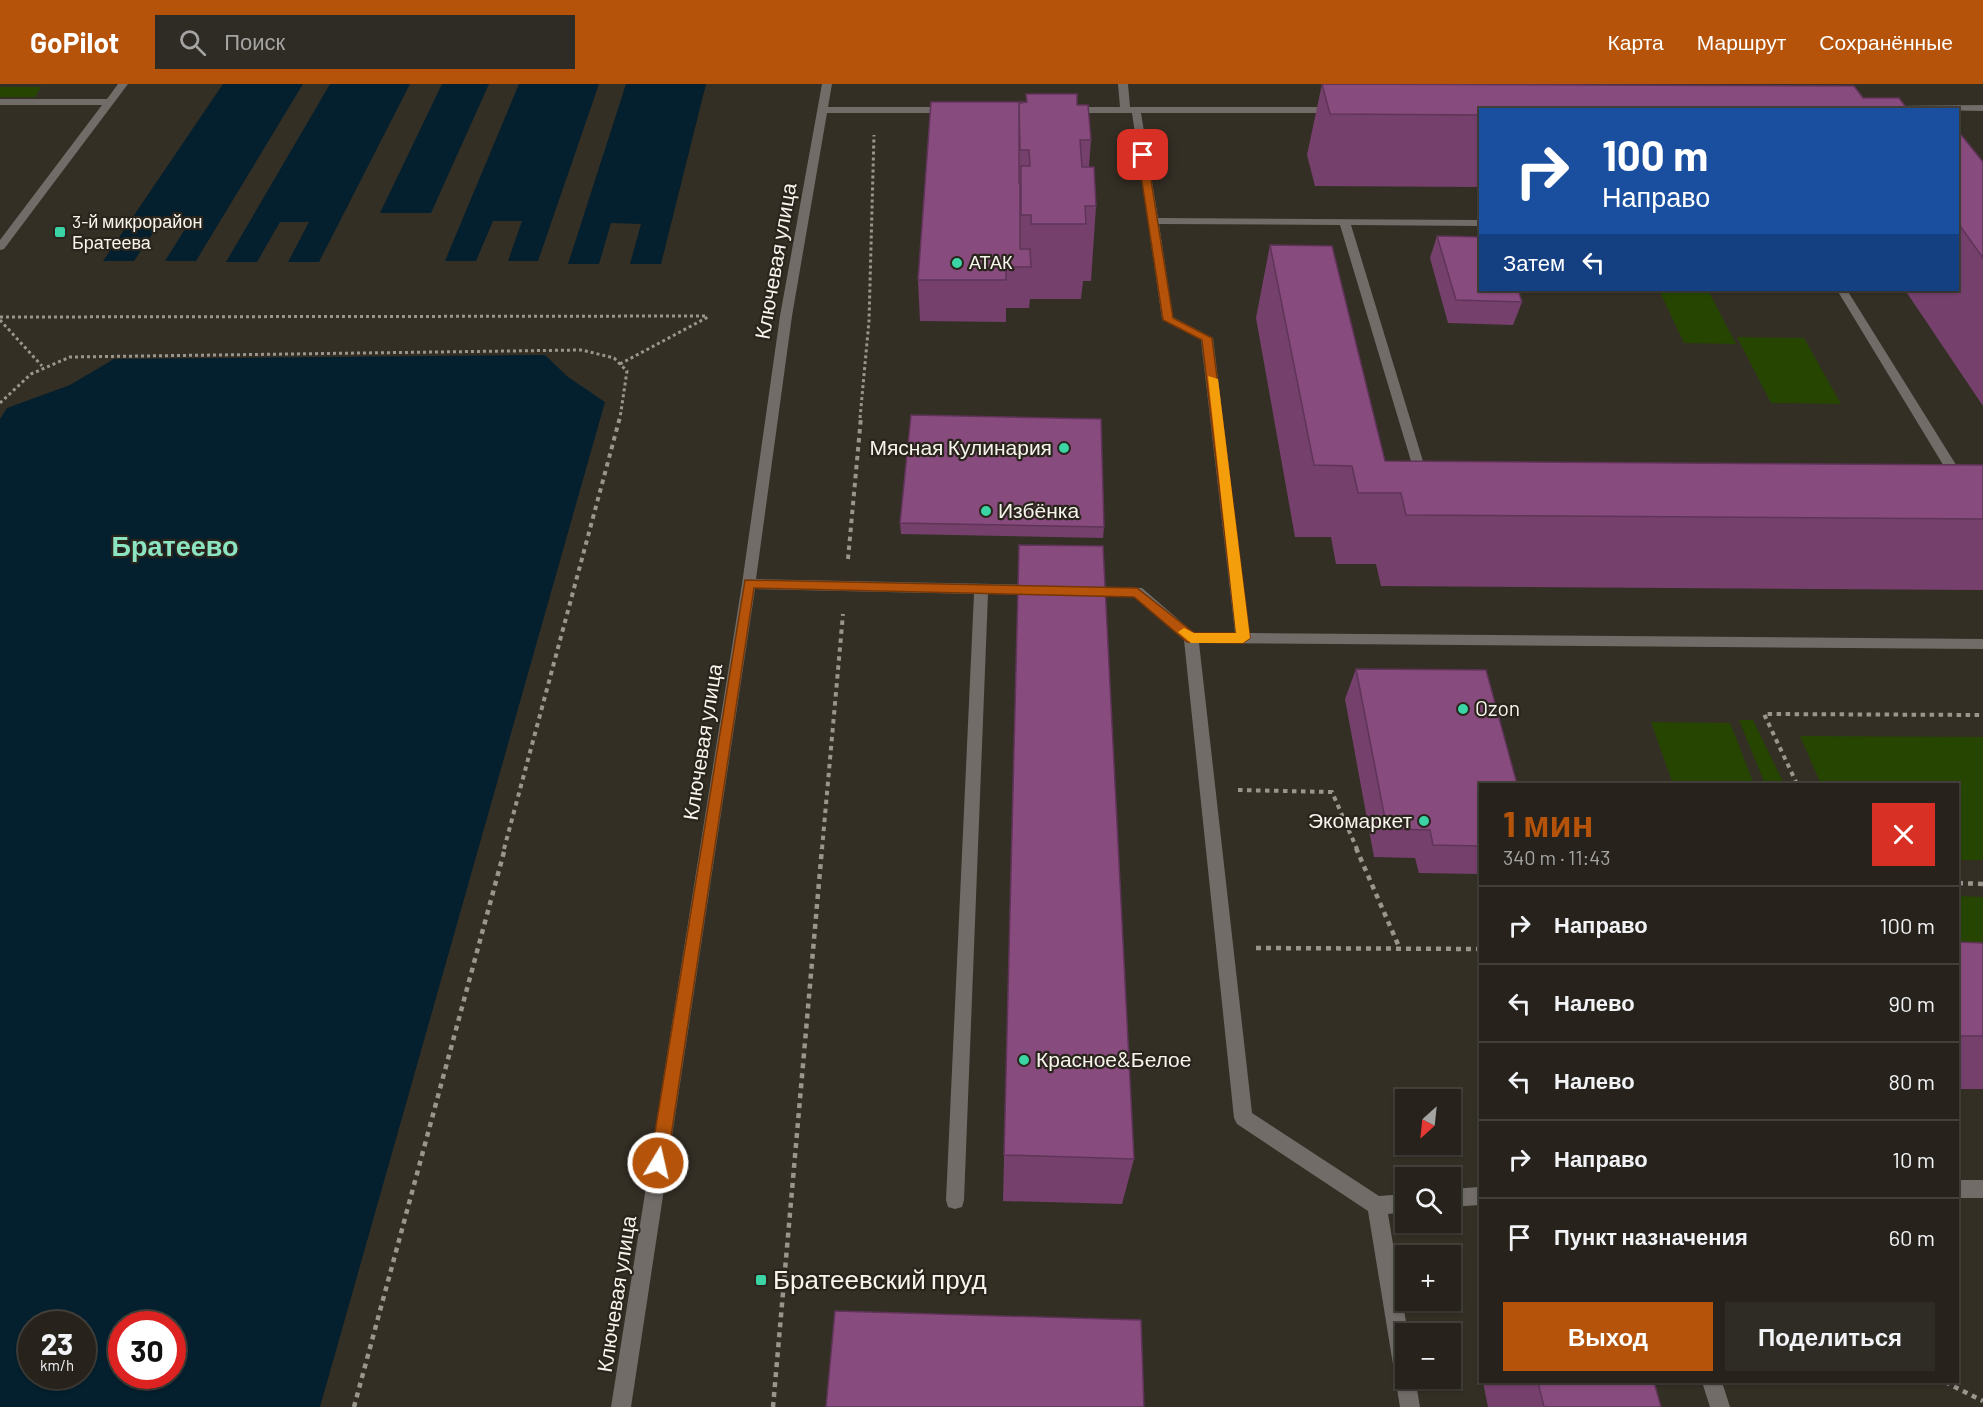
<!DOCTYPE html>
<html lang="ru">
<meta charset="utf-8">
<style>
:root{--surface:#27231c;--page:#2f2b25;--text:#f1f3f6;--muted:#a4a4a3;--line:#43403b;--accent:#b45309}
body{margin:0;font-family:Barlow,sans-serif;background:var(--page);color:var(--text);height:100vh;display:flex;flex-direction:column;font-size:22px;white-space:nowrap}
*{box-sizing:border-box;margin:0}
p{font-size:20px;color:var(--muted)}
.icon{flex:none;width:33px;height:33px;fill:none;stroke:currentColor;stroke-width:2;stroke-linecap:round;stroke-linejoin:round}
.map{position:relative;flex:1;overflow:hidden}
.panel{position:absolute;left:1479px;top:699px;width:480px;height:600px;display:flex;flex-direction:column;background:var(--surface);border-radius:0px;box-shadow:0 2px 4px #0004,0 0 0 2px var(--line)}
.panel>*{flex:none}
.top-card{position:absolute;left:1479px;top:24px;width:480px;height:183px;border-radius:0px;box-shadow:0 2px 4px #0004,0 0 0 2px var(--line);background:#1a4fa0;color:#fff;overflow:hidden}
.needle{width:39px;rotate:207deg}
.controls{position:absolute;left:1395px;top:1005px;display:grid;gap:12px}
.controls a{display:grid;place-items:center;width:66px;height:66px;border-radius:0px;background:var(--surface);box-shadow:0 2px 4px #0004,0 0 0 2px var(--line);font-size:30px}
.speed{position:absolute;left:18px;top:1227px;display:flex;gap:12px;font-size:30px;font-weight:700;text-align:center}
.speed>*{display:grid;place-content:center;width:78px;height:78px;border-radius:50%;background:var(--surface);box-shadow:0 2px 4px #0004,0 0 0 2px var(--line);line-height:1}
.speed small{font-size:15px;font-weight:400}
.speed .limit{border:9px solid #d22;background:#fff;color:#111}
.pin{position:absolute;display:grid;place-items:center;width:51px;height:51px;color:#fff;margin:-26px;border-radius:12px;box-shadow:0 3px 9px #0006}
.me{position:absolute;width:66px;margin:-33px;rotate:9deg;stroke-linejoin:round;filter:drop-shadow(0 0 4px #0008)}
.turn{display:flex;align-items:center;gap:21px;height:126px;padding:0 24px;font-size:27px}
.turn .icon{width:78px;height:78px;stroke-width:2.5}
.turn b{display:block;font-size:42px;line-height:51px}
.then{display:flex;align-items:center;height:57px;padding:0 24px;background:#0003;gap:12px;font-size:22px}
.round{display:grid;place-items:center;flex:none;width:63px;height:63px;border-radius:0px;background:var(--page)}
.head{display:flex;align-items:center;justify-content:space-between;height:102px;padding:0 24px}
h1{font-size:36px;font-weight:700;line-height:45px;color:var(--accent)}
.primary-button{display:flex;gap:12px;margin-top:auto;padding:12px 24px}
.primary-button a{flex:1;height:69px;border-radius:0px;background:var(--accent);color:#fff;font-size:24px;font-weight:700;line-height:69px;text-align:center}
.primary-button a+a{background:var(--page);color:var(--text)}
ul{padding:0;list-style:none}
li{display:flex;align-items:center;gap:18px;height:78px;padding:0 24px;border-top:2px solid var(--line)}
li div{flex:1}
li b{display:block;font-size:22px}
li em{font-style:normal}
header{display:flex;align-items:center;gap:36px;box-sizing:border-box;height:84px;padding:0 30px;background:var(--accent);color:#fff}
header strong{font-size:28px}
nav{display:flex;gap:33px;margin-inline-start:auto;font-size:21px}
.search{width:420px;height:54px;background:var(--page);display:flex;align-items:center;gap:15px;box-sizing:border-box;padding:0 21px;border-radius:0px;color:var(--muted);font-size:22px}
.map>svg:first-child{display:block}
.green{fill:#254500}
.water{fill:#041f2d;fill-rule:evenodd}
.lines{fill:none;stroke-linecap:round;stroke-linejoin:round}
.path-far2{stroke:#9a968e;stroke-width:3;stroke-dasharray:3 3;stroke-linecap:butt}
.path-far1{stroke:#9a968e;stroke-width:4;stroke-dasharray:4.5 4.5;stroke-linecap:butt}
.path{stroke:#9a968e;stroke-width:4.5;stroke-dasharray:5 5;stroke-linecap:butt}
.minor{fill:#716c68;fill-rule:evenodd}
.wall{fill:#75406c}
.building{fill:#884b7d;stroke:#5f3458;stroke-width:1.5}
.route{fill:#b45309;stroke:#753606;stroke-width:1.5}
.slow{fill:#f59e0b}
.poi-dot{fill:#3ad4a5;stroke:#2a251c;stroke-width:2}
.labels{text-anchor:middle;stroke-width:4.5;stroke-linejoin:round;paint-order:stroke}
.far-poi-label{font-size:18px;fill:#f7f4ee;stroke:#2a251c;text-anchor:start}
.street-label{font-size:21px;fill:#f7f4ee;stroke:#2a251c}
.poi-label{font-size:21px;fill:#f7f4ee;stroke:#2a251c;text-anchor:start}
.near-poi-label{font-size:26px;fill:#f7f4ee;stroke:#2a251c;text-anchor:start}
.district-label{font-size:27px;font-weight:bold;fill:#8be4c2;stroke:#2a251c}
</style>
<header>
<strong>GoPilot</strong>
<div class="search"><svg class="icon" aria-label="search" viewBox="0 0 24 24"><circle cx="10" cy="10" r="6"/><path d="M15 15l6 6"/></svg>Поиск</div>
<nav><a>Карта</a><a>Маршрут</a><a>Сохранённые</a></nav>
</header>
<div class="map">
<svg width="1983" height="1323" viewBox="0 0 1983 1323">
<rect width="100%" height="100%" fill="#342f25"/>
<g class="green">
<path d="M0 3H41L35 13H0Z"/>
<path d="M1659 206H1708L1736 260 1684 259Z"/>
<path d="M1737 253 1804 254 1841 320 1771 319Z"/>
<path d="M1739 636H1753L1784 700H1765Z"/>
<path d="M1651 638 1730 639 1754 700H1673Z"/>
<path d="M1800 652 1983 653V776H1958V700H1821Z"/>
<path d="M1958 812 1983 813V859L1958 858Z"/>
</g>
<g class="water">
<path d="M223 0H303L196 177H165L190 137H161L134 177H103Z"/>
<path d="M330 0H410L319 178H288L309 138H280L257 178H226Z"/>
<path d="M442 0H489L431 129H380Z"/>
<path d="M519 0H599L538 177H508L522 137H493L476 177H445Z"/>
<path d="M626 0H706L661 180H630L641 140 611 139 599 180H568Z"/>
<path d="M545 271 568 293 605 318 320 1323H0V335L7 324 70 301 114 275ZM82 1240V1292H32V1240ZM122 1240H172V1292H122Z"/>
</g>
<g class="lines">
<g class="path-far2">
<path d="M0 233 708 232"/>
<path d="M0 236 42 282"/>
<path d="M620 280 708 233"/>
<path d="M0 319 31 290 70 273 582 266 614 274 627 287 620 334"/>
<path d="M860 334 869 237 874 51"/>
</g>
<g class="path-far1">
<path d="M848 475 861 333"/>
<path d="M1797 700 1764 630 1983 631"/>
<path d="M1238 706 1332 708 1357 765"/>
<path d="M504 765 620 333"/>
<path d="M822 765 843 530"/>
</g>
<g class="path">
<path d="M1356 764 1400 865"/>
<path d="M1958 799 1983 800"/>
<path d="M1256 864 1480 865"/>
<path d="M1945 1298 1983 1317"/>
<path d="M354 1323 505 764"/>
<path d="M773 1323 822 764"/>
</g>
<g class="minor">
<path d="M118 0H128L4 165 0 166V156L102 21H0V15H107Z"/>
<path d="M822 0H832L828 23H949L954 26 949 29H827L792 232 756 495 1037 501 1044 506 1037 511 988 510 964 1116 962 1123 955 1125 948 1123 946 1116 974 510 755 505 631 1323H611L742 500 780 232Z"/>
<path d="M1118 0H1128L1130 23H1336L1341 26 1336 29H1141L1158 134 1480 136V142L1351 141 1429 397 1423 401 1417 397 1340 141 1159 140 1173 233 1213 254 1249 549 1983 555V565L1199 559 1252 1029 1379 1112 1406 1110V1128L1388 1130 1408 1250H1406V1294H1415L1420 1323H1400L1368 1127 1237 1040 1234 1034 1184 556 1134 513 1085 512 1078 507 1085 502 1142 504 1194 549H1235L1201 256 1162 235 1132 29H1069L1064 26 1069 23H1120Z"/>
<path d="M1983 21V27L1883 25 1888 22Z"/>
<path d="M1837 206H1847L1968 400H1983V408L1959 407Z"/>
<rect x="1958" y="1096" width="25" height="18"/>
<path d="M1480 1103V1121L1450 1123V1105Z"/>
<path d="M1702 1298H1722L1730 1323H1710Z"/>
</g>
</g>
<g class="wall">
<path d="M1322 0 1480 26V103L1315 102 1307 71Z"/>
<path d="M931 18 1077 21 1091 56 1089 83 1096 122 1091 197H1083L1081 215H1030L1029 224H1006V238L920 237 918 196Z"/>
<path d="M1958 47 1983 78V322L1905 206H1958Z"/>
<path d="M1437 152 1522 218 1513 241 1448 239 1430 174Z"/>
<path d="M1270 161 1385 377 1983 381V506L1381 502 1376 480H1336L1331 453H1295L1256 234Z"/>
<path d="M900 439 1104 443 1103 454 901 450Z"/>
<path d="M1019 461 1134 1075 1122 1120 1003 1117Z"/>
<path d="M1356 585 1480 700V790L1419 789 1415 774 1374 773 1345 615Z"/>
<path d="M1958 858 1983 859V1005H1958Z"/>
<path d="M1483 1298H1654L1661 1323H1488Z"/>
</g>
<g class="building">
<path d="M1322 0 1854 2 1863 14H1899L1908 26H1480V31L1330 30Z"/>
<path d="M1026 10H1077V21H1088L1091 56H1080L1082 83H1094L1096 122H1085L1086 140H1031V131H1021V82H1030L1029 66H1020L1019 19 1027 18Z"/>
<path d="M931 18H1025L1019 19V99H1020V165H1030L1031 183H1006V196H918Z"/>
<path d="M1958 47 1983 78V174L1958 139Z"/>
<path d="M1437 152 1480 153V206H1518L1522 218 1456 216Z"/>
<path d="M1270 161 1332 162 1385 377 1983 381V435L1406 431 1401 409H1358L1352 382 1314 381Z"/>
<path d="M911 331 1101 335 1104 443 900 439Z"/>
<path d="M1019 461 1103 462 1134 1075 1004 1071Z"/>
<path d="M1356 585 1486 586 1517 700H1480V762L1433 761 1430 746 1387 745Z"/>
<path d="M1958 858 1983 859V952H1958Z"/>
<path d="M835 1227 1141 1236 1144 1323H826Z"/>
<path d="M1538 1298H1654L1661 1323H1544Z"/>
</g>
<path class="route" d="M1143 68 1147 71 1173 234 1212 254 1250 554 1243 559 1187 558 1134 513 754 504 667 1079 664 1085 658 1088 653 1085 650 1079 745 496 1137 504 1194 549H1236L1202 256 1163 236 1138 71Z"/>
<path class="slow" d="M1208 292 1218 295 1250 554 1243 559H1191L1178 548 1184 544 1194 549H1236Z"/>
<g class="poi-dot">
<rect x="54" y="142" width="12" height="12" rx="3"/>
<circle cx="957" cy="179" r="6"/>
<circle cx="1064" cy="364" r="6"/>
<circle cx="986" cy="427" r="6"/>
<circle cx="1463" cy="625" r="6"/>
<circle cx="1424" cy="737" r="6"/>
<circle cx="1024" cy="976" r="6"/>
<rect x="755" y="1190" width="12" height="12" rx="3"/>
</g>
<g class="labels">
<g class="far-poi-label">
<text x="72" y="144">3-й микрорайон<tspan x="72" dy="21">Братеева</tspan></text>
<text x="969" y="185">АТАК</text>
</g>
<g class="street-label">
<text transform="translate(776 177) rotate(-80)" y="7">Ключевая улица</text>
<text transform="translate(703 658) rotate(-81)" y="7">Ключевая улица</text>
<text transform="translate(617 1210) rotate(-81)" y="7">Ключевая улица</text>
</g>
<g class="poi-label">
<text x="1052" y="371" text-anchor="end">Мясная Кулинария</text>
<text x="998" y="434">Избёнка</text>
<text x="1475" y="632">Ozon</text>
<text x="1412" y="744" text-anchor="end">Экомаркет</text>
<text x="1036" y="983">Красное&amp;Белое</text>
</g>
<g class="near-poi-label">
<text x="773" y="1205">Братеевский пруд</text>
</g>
<g class="district-label">
<text x="175" y="472">Братеево</text>
</g>
</g>
</svg>
<div class="controls">
<a><svg class="needle" viewBox="-14 -14 28 28"><path d="M0-13l5 13h-10z" fill="#e53935"/><path d="M0 13l5-13h-10z" fill="#a4a4a3"/></svg></a>
<a><svg class="icon" aria-label="search" viewBox="0 0 24 24"><circle cx="10" cy="10" r="6"/><path d="M15 15l6 6"/></svg></a>
<a>+</a>
<a>−</a>
</div>
<div class="speed"><div>23<small>km/h</small></div><div class="limit">30</div></div>
<div class="pin" style="left:1143px;top:71px;background:#d93025"><svg class="icon" aria-label="arrive" viewBox="0 0 24 24"><path d="M6 21V4h12l-3 4 3 4H6"/></svg></div>
<svg class="me" style="left:658px;top:1079px" viewBox="-20 -20 40 40"><circle r="17" fill="#b45309" stroke="#fff" stroke-width="3"/><path d="M0-11L8 9 0 5-8 9z" fill="#fff"/></svg>
<div class="top-card">
<div class="turn"><svg class="icon" aria-label="right" viewBox="0 0 24 24"><path d="M7 20v-9h11M14 6l5 5-5 5"/></svg><div><b>100 m</b>Направо</div></div>
<div class="then">Затем<svg class="icon" aria-label="left" viewBox="0 0 24 24"><path d="M17 20v-9H6M10 6l-5 5 5 5"/></svg></div>
</div>
<section class="panel">
<div class="head"><div><h1>1 мин</h1><p>340 m · 11:43</p></div><a class="round" style="background:#d93025;color:#fff"><svg class="icon" aria-label="close" viewBox="0 0 24 24"><path d="M6 6l12 12M18 6L6 18"/></svg></a></div>
<ul>
<li><svg class="icon" aria-label="right" viewBox="0 0 24 24"><path d="M7 20v-9h11M14 6l5 5-5 5"/></svg><div><b>Направо</b></div><em>100 m</em></li>
<li><svg class="icon" aria-label="left" viewBox="0 0 24 24"><path d="M17 20v-9H6M10 6l-5 5 5 5"/></svg><div><b>Налево</b></div><em>90 m</em></li>
<li><svg class="icon" aria-label="left" viewBox="0 0 24 24"><path d="M17 20v-9H6M10 6l-5 5 5 5"/></svg><div><b>Налево</b></div><em>80 m</em></li>
<li><svg class="icon" aria-label="right" viewBox="0 0 24 24"><path d="M7 20v-9h11M14 6l5 5-5 5"/></svg><div><b>Направо</b></div><em>10 m</em></li>
<li><svg class="icon" aria-label="arrive" viewBox="0 0 24 24"><path d="M6 21V4h12l-3 4 3 4H6"/></svg><div><b>Пункт назначения</b></div><em>60 m</em></li>
</ul>
<div class="primary-button"><a>Выход</a><a>Поделиться</a></div>
</section>
</div>
